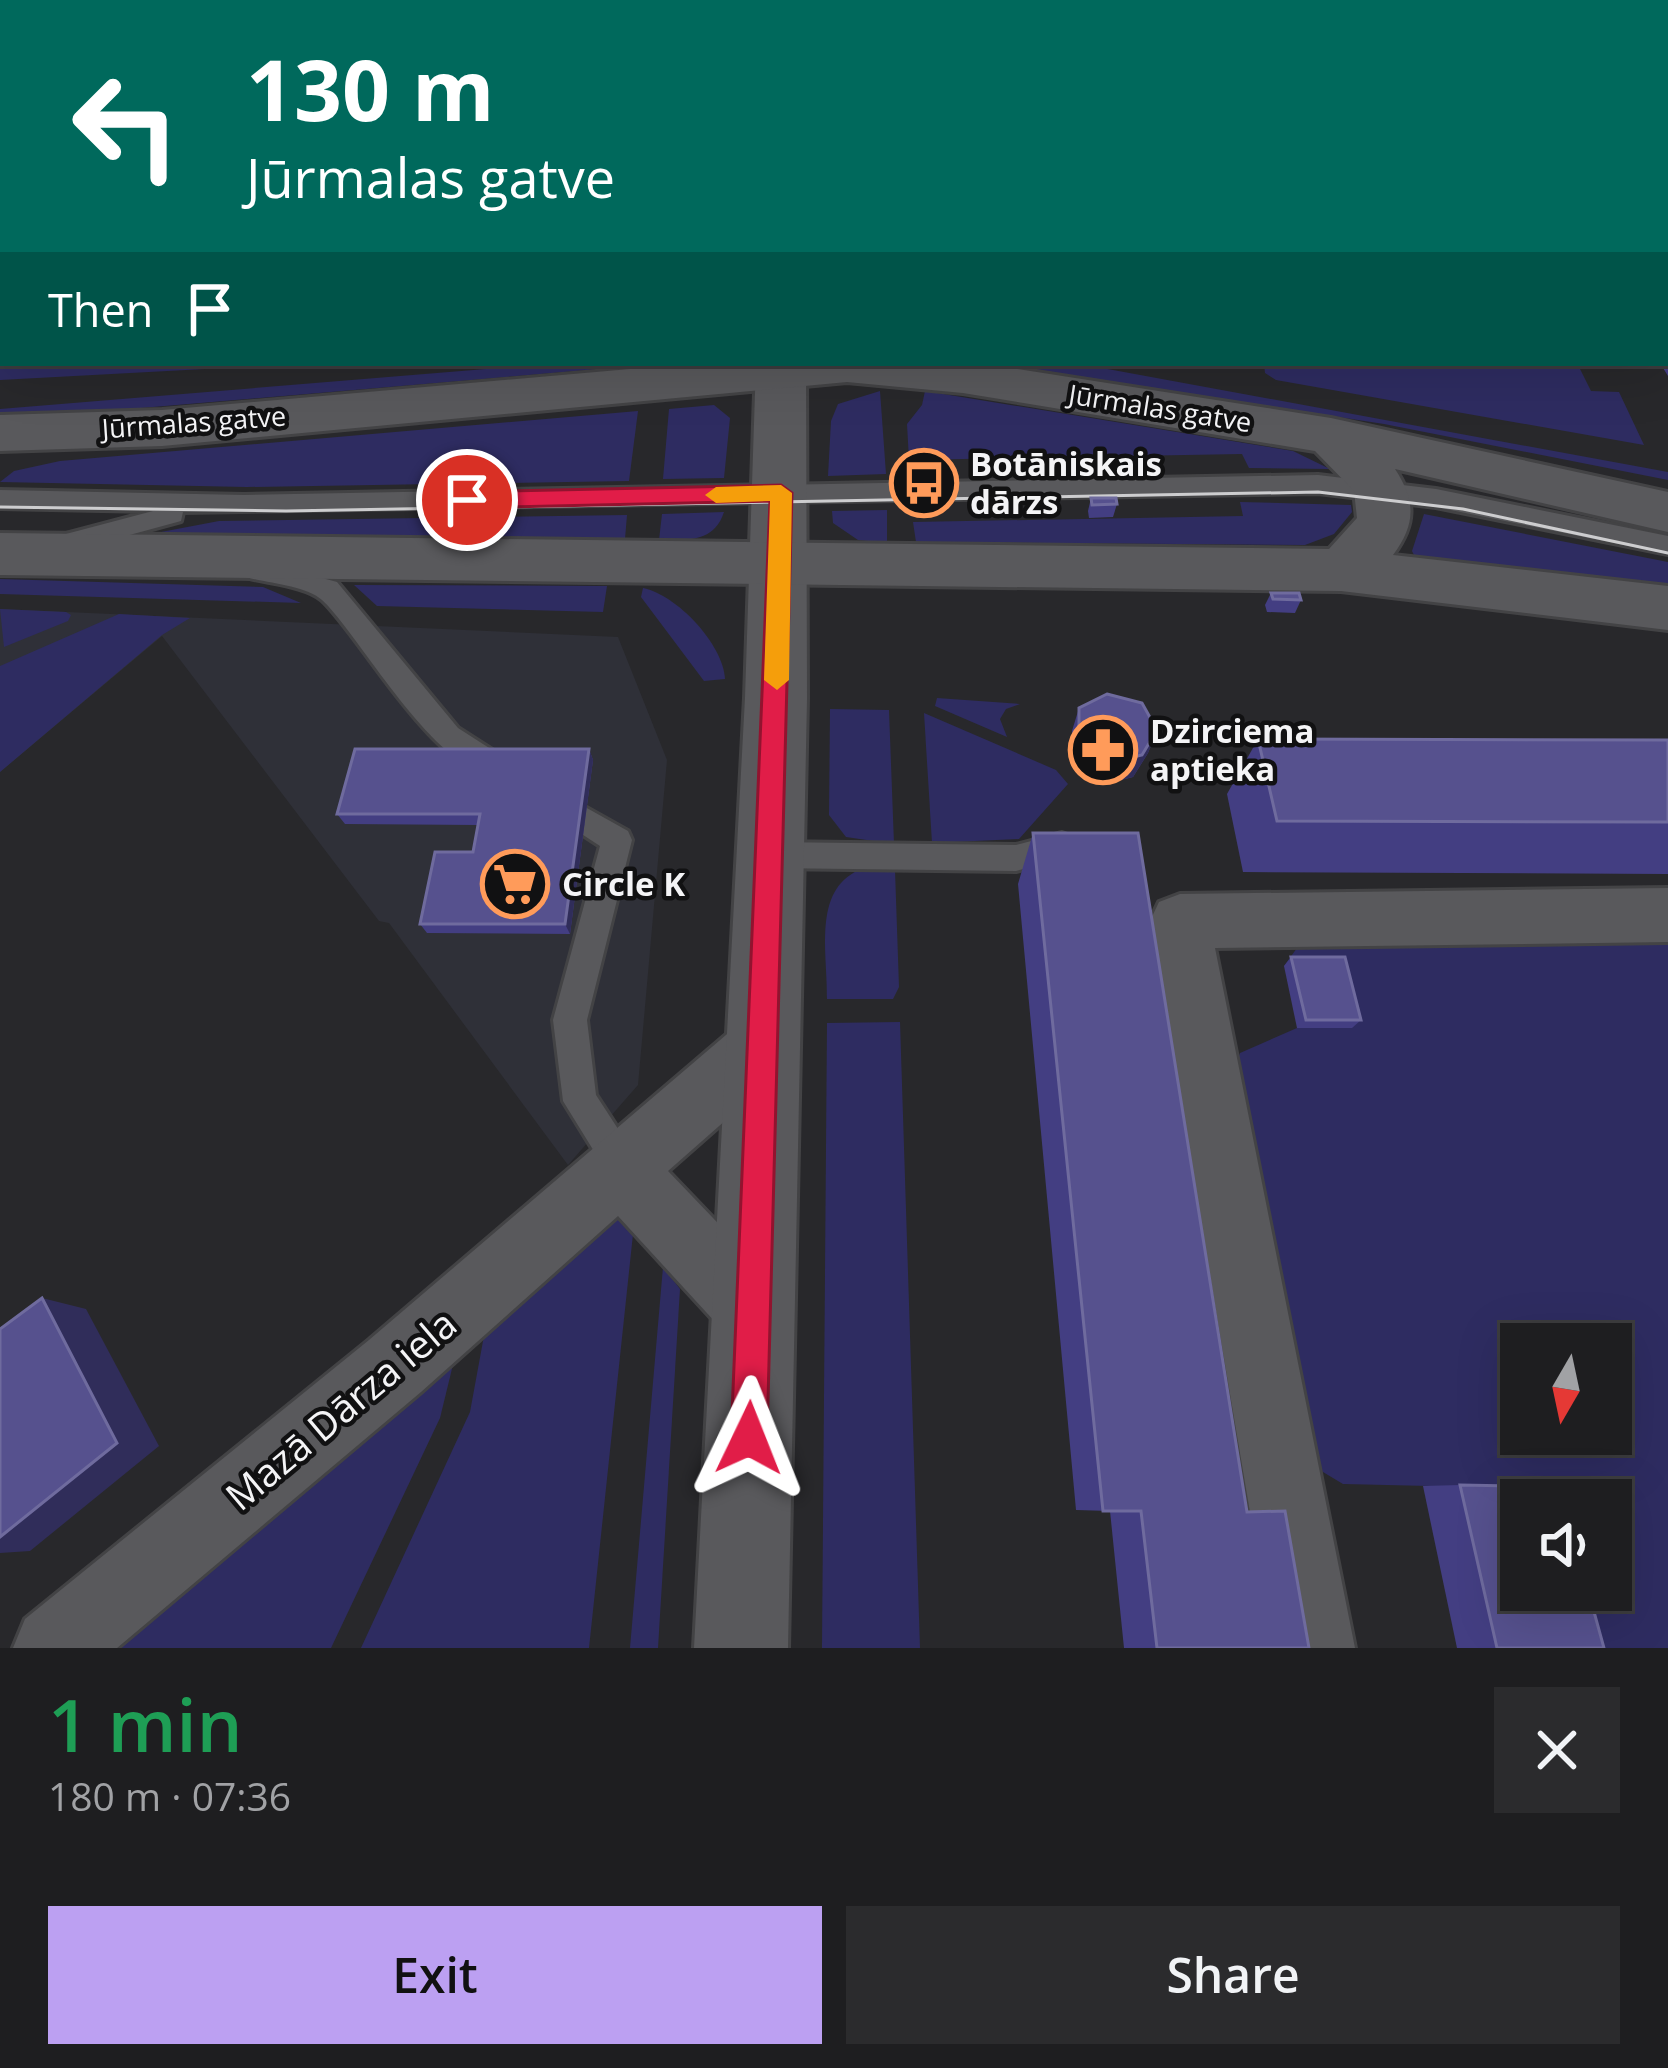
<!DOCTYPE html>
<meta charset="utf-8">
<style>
:root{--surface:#1e1e20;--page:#2b2b2d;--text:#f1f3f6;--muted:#a1a2a5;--line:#3c3c3e;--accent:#bca0f2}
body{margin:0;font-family:"Open Sans",sans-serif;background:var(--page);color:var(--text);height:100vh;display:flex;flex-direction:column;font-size:45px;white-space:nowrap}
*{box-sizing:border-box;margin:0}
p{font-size:39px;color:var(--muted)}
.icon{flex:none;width:66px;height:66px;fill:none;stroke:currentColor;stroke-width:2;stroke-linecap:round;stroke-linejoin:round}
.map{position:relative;height:1648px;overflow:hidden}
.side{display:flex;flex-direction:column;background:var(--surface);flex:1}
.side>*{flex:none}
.top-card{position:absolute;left:0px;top:0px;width:1668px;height:366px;box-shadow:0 12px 48px #0002,0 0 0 3px var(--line);background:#00695c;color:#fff;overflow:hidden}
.needle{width:78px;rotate:189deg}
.fabs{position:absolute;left:1500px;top:1323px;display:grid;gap:24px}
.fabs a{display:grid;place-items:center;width:132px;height:132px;border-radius:0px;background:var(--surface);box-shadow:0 12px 48px #0002,0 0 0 3px var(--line);font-size:60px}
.pin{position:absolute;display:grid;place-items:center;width:102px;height:102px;color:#fff;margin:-51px;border:6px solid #fff;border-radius:50%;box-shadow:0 3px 12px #0007}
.me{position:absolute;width:132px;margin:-66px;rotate:2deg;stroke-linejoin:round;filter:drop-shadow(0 0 9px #0008)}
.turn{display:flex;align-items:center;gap:42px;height:252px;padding:0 48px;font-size:54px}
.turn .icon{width:156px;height:156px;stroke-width:2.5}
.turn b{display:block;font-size:84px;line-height:102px}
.then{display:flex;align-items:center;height:114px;padding:0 48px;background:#0003;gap:24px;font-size:45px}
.round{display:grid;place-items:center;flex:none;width:126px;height:126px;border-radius:0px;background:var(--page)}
.head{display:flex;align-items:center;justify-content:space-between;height:204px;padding:0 48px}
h1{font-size:72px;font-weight:600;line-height:90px;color:#1e9e55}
.cta{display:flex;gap:24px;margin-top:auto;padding:24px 48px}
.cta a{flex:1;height:138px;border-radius:0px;background:var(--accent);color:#111;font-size:48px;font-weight:600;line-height:138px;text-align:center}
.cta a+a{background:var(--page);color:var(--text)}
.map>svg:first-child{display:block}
.built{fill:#2f3038}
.green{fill:#2e2c61;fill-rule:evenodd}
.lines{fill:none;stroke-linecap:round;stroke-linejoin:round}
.service-casing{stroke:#434345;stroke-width:6}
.minor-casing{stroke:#434345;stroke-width:6}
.tertiary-casing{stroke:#434345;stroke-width:6}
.secondary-casing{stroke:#434345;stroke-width:6}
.service{fill:#59595c;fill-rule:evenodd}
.minor{fill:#59595c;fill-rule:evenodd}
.tertiary{fill:#59595c;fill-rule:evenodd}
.secondary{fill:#59595c;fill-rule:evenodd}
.tram{stroke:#cdcdcf;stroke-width:3}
.wall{fill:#433e82}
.shaded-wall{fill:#302d5a}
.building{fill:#56518e;stroke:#6f6b9e;stroke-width:3}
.route{fill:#e11d48;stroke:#92132f;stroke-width:3}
.slow{fill:#f59e0b}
.labels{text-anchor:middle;stroke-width:9;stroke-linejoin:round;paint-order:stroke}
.far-street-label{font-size:27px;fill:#f4f4f6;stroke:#111112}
.poi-label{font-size:33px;font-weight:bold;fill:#f4f4f6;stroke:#111112;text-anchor:start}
.near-street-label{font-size:39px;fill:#f4f4f6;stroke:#111112}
</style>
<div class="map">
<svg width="1668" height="1648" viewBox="0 0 1668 1648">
<rect width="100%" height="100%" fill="#28282b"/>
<path class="built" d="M0 609 618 637 667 760 638 1085 568 1165 389 923 379 921 162 636 0 772Z"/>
<g class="green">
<path d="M0 0H782V3H3V363H315L0 380Z"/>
<path d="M558 363 635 366 0 420V409Z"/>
<path d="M989 363H1075L1668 472V480L1384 424Z"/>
<path d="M1264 363H1577L1591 391 1619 392 1644 445 1276 380 1265 373Z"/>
<path d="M880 391 886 474 828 476 831 421 838 404Z"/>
<path d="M925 391 1293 451 1330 469 1249 468 1242 454 909 460 907 424 922 405Z"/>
<path d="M714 405 730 418 724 478 663 479 669 409Z"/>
<path d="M638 411 629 481 247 487 0 482 14 471 60 461Z"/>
<path d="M1240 502 1351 505 1352 512 1334 534 1305 545 916 542 913 522 1243 516Z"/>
<path d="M887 510V543L858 540 833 523 832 511Z"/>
<path d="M724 512C714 543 687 540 659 540L662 514Z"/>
<path d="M1424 514 1668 562V589L1415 557 1412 551Z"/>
<path d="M627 515 625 539 140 536 219 521Z"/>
<path d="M0 579 263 587 301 603 0 594Z"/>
<path d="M354 585 607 586 603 612 377 606Z"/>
<path d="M643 588C677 595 723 644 725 679L704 681 641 597Z"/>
<path d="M0 609 66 612 71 615 68 621 4 647Z"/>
<path d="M119 614 190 618 162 635 0 772V666Z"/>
<path d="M937 698 1020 704 1006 709 1000 719 1007 737 935 706Z"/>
<path d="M830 709 889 710 894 844 846 837 829 815Z"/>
<path d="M924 713 1056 770 1068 784 1019 839 932 843Z"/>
<path d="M859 870H895L899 987 893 999H827C828 954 812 891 859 870Z"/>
<path d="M1668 942V1648H1557L1543 1590H1611V1500H1521L1517 1488 1343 1484 1303 1460 1231 1080 1240 1053 1297 1028H1352L1284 966 1297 948ZM1521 1344H1611V1434H1521Z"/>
<path d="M900 1022 920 1648H822L827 1023Z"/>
<path d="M614 1205 636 1206 589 1648H361L470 1412 490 1303Z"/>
<path d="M663 1267 680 1289 658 1648H630Z"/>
<path d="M459 1340 440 1418 331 1648H104Z"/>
</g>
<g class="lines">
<g class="service-casing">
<g id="service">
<rect x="706" y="0" width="16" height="3"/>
<path d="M1318 475 1436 489 1668 536V554L1436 507 1318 493 183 512 181 521 56 555 43 546 47 539 153 511 0 508V490L244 495Z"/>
<path d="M251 559 337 582 458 728 497 753 501 761 497 769C444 788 358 632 322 600 305 585 264 583 242 576L238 569 242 562Z"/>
<path d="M585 807 628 831 632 840 587 1020 596 1095 644 1169 639 1182 626 1187 613 1182 563 1101 553 1020 600 846 574 829 570 820 574 811Z"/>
<path d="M1062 833 1073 837 1077 846 1073 855 1016 871 770 868 759 864 755 855 759 846 770 842 1016 845Z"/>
</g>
</g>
<g class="minor-casing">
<g id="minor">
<rect x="1005" y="0" width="32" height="3"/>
<path d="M1120 0H1152L1153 3H1121Z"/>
<path d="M1668 888V942L1215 948 1355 1648H1273L1150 921 1159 902 1180 894Z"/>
<path d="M763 1014 786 1023 795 1045 786 1067 668 1171 778 1286 789 1311 778 1336 753 1347 728 1336 618 1216 421 1392 117 1648H13L25 1619 369 1340 740 1023Z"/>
</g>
</g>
<g class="tertiary-casing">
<g id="tertiary">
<rect x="798" y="0" width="38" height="3"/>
<path d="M756 363H806L807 698 788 1648H694L745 698Z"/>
</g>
</g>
<g class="secondary-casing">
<path id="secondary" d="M698 363H979L1331 418 1668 492V532L1395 469C1416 501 1416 524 1393 555L1668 586V630L1341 591 0 575V533L1329 549 1357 518 1354 491 1315 451 963 393 847 382 162 446 0 451V415L162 410Z"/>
</g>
<use href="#service" class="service"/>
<use href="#minor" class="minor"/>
<use href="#tertiary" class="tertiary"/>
<use href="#secondary" class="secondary"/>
<path class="tram" d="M0 507 286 511 1318 492 1463 509 1668 553"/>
</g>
<g class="wall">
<path d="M1037 0H1100L1099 3H1038Z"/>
<path d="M1588 0H1668V59L1665 57V3H1592Z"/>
<path d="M1665 254H1668V376L1660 363H1665Z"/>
<path d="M1091 498 1117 504 1113 517 1089 518 1088 511Z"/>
<path d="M1271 593 1301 600 1295 613 1267 612 1265 605Z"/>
<path d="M1079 708 1157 730 1148 753 1133 777 1117 781 1098 780 1072 759V731Z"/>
<path d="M1258 739 1668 740V874L1243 872 1227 794Z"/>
<path d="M589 749 593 760 570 934 427 933 420 924 473 852 478 825 345 824 337 814Z"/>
<path d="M1033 833 1246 1511H1285L1309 1648H1124L1110 1511 1076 1510 1018 884Z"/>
<path d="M1291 957 1361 1020 1352 1028H1297L1284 966Z"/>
<path d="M1460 1485 1604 1648H1457L1423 1486Z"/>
</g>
<g class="shaded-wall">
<path d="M0 37 3 42V73H0Z"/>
<path d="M1157 730 1148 753 1133 777 1117 781 1125 759Z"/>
<path d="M589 749 593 760 570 934 565 924Z"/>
<path d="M42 1298 86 1309 159 1446 30 1551 0 1553V1537Z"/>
</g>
<g class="building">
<rect x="733" y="0" width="42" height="3"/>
<rect x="932" y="0" width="84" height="3"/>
<path d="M1629 0H1668V23L1665 22V3H1634Z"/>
<path d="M1091 498H1116L1117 504 1092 505Z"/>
<path d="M1271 593H1299L1301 600 1273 599Z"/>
<path d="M1107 694 1142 703 1157 730 1142 755 1125 759 1106 758 1079 736V708Z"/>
<path d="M1258 739 1668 740V822L1277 821Z"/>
<path d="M355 749H589L565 924H420L435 852H473L480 814H337Z"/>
<path d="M1033 833H1138L1247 1512 1285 1511 1309 1648H1157L1141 1511H1103Z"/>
<path d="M1291 957H1345L1361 1020H1306Z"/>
<path d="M42 1298 117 1443 0 1537V1329Z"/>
<path d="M1460 1485 1560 1487 1564 1500H1521V1590H1588L1604 1648H1497Z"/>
</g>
<path class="route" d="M781 485 792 493 767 1438 762 1450 749 1456 736 1450 731 1438 770 501 467 508 456 500 467 492Z"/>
<path class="slow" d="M781 485 792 493 789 680 777 690 764 680 770 501 716 503 705 495 716 487Z"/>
<defs>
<g id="bus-ring" transform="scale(3.45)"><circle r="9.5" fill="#111112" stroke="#ff9b5a" stroke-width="1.5"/><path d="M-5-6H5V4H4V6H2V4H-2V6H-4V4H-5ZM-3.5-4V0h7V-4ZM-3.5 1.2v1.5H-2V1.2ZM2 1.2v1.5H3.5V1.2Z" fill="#ff9b5a"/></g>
<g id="pharmacy-ring" transform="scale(3.45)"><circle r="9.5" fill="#111112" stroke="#ff9b5a" stroke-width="1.5"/><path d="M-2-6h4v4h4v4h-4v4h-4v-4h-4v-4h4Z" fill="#ff9b5a"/></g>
<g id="supermarket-ring" transform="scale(3.45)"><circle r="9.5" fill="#111112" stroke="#ff9b5a" stroke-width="1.5"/><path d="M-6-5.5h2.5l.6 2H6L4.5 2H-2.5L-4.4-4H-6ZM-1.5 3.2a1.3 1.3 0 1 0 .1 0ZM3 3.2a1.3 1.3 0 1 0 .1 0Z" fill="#ff9b5a"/></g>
</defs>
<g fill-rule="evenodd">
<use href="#bus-ring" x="924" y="483"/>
<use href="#pharmacy-ring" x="1103" y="750"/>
<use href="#supermarket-ring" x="515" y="884"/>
</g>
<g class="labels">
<g class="far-street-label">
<text transform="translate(1160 409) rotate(9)" y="9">Jūrmalas gatve</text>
<text transform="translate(194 423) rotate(-4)" y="9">Jūrmalas gatve</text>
</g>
<g class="poi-label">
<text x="970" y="476">Botāniskais<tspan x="970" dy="38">dārzs</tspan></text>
<text x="1150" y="743">Dzirciema<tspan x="1150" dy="38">aptieka</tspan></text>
<text x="562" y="896">Circle K</text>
</g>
<g class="near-street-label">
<text transform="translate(341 1410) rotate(-40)" y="14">Mazā Dārza iela</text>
</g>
</g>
</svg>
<div class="fabs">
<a><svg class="needle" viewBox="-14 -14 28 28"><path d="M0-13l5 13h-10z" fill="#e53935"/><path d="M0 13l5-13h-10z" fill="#a1a2a5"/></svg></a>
<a><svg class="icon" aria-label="sound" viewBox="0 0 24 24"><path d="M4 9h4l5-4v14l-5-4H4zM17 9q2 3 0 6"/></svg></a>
</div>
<div class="pin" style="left:467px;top:500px;background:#d93025"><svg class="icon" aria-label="arrive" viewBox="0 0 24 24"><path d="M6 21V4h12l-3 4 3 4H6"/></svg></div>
<svg class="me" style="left:749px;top:1438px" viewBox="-20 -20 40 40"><path d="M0-17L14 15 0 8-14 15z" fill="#e11d48" stroke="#fff" stroke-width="4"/></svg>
<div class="top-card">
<div class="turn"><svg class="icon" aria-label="left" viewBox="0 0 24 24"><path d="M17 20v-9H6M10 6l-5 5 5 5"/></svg><div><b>130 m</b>Jūrmalas gatve</div></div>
<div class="then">Then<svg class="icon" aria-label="arrive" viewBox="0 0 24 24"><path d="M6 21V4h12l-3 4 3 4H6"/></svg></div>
</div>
</div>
<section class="side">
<div class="head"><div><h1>1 min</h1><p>180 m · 07:36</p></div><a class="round"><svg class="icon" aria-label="close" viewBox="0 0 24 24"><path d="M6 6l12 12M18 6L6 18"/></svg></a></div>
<div class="cta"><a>Exit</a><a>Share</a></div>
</section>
